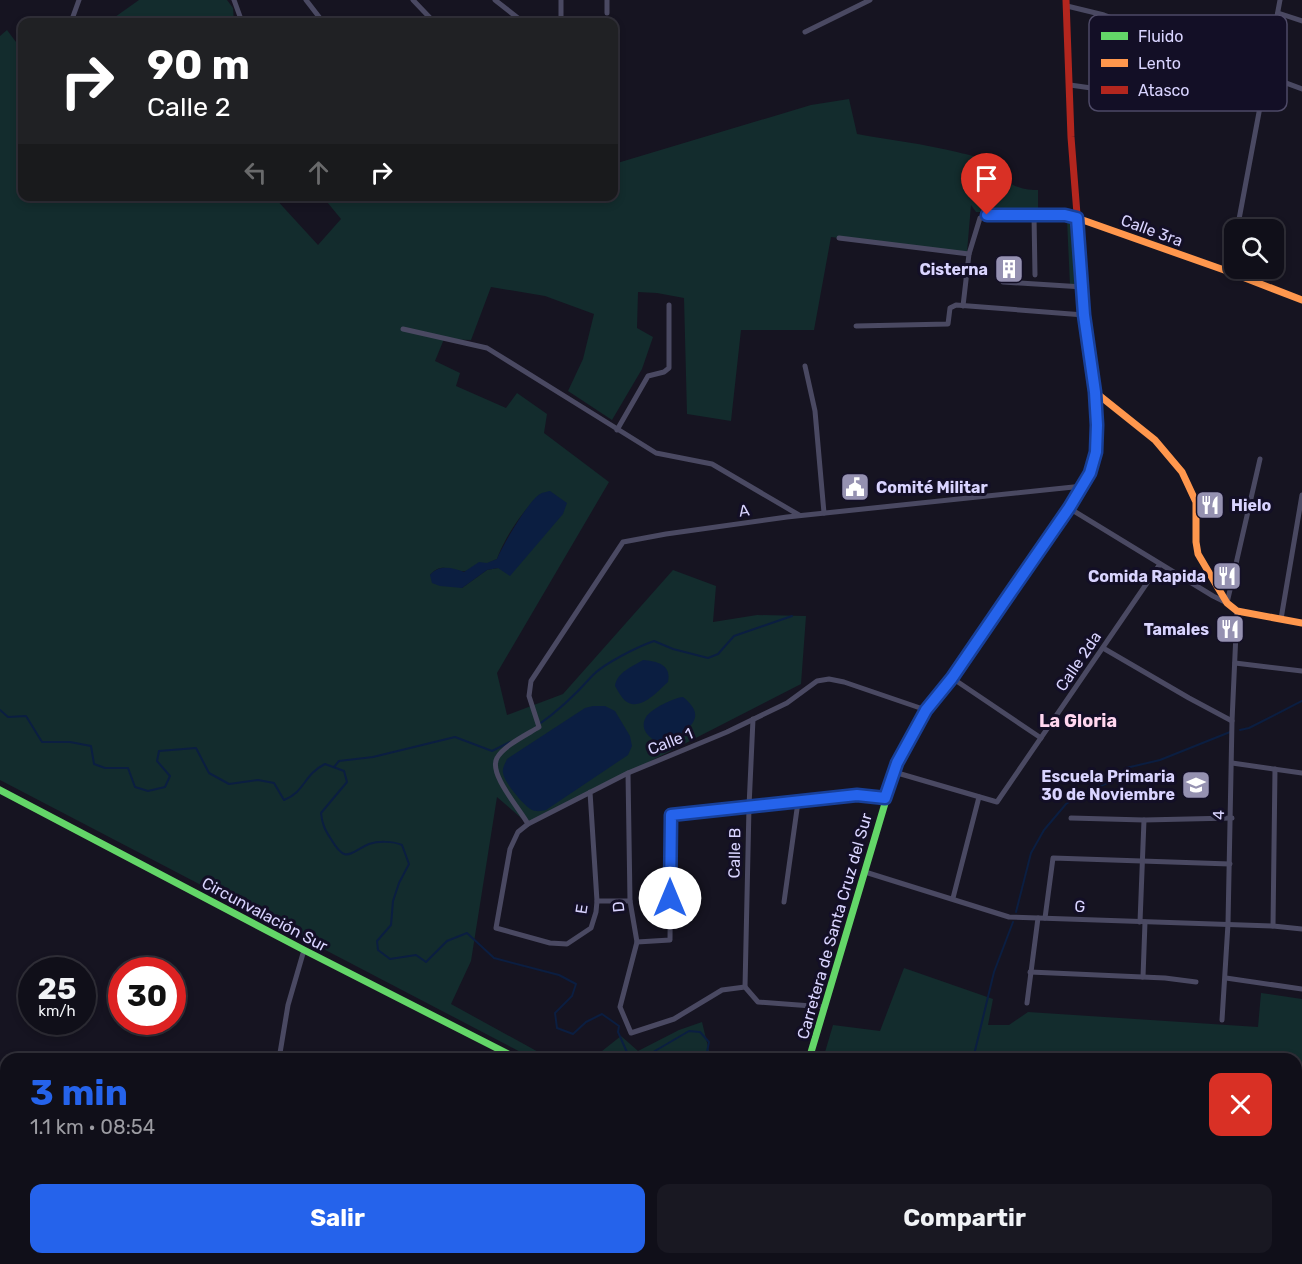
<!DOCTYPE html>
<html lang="es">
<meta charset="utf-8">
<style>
:root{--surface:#100f19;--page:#191822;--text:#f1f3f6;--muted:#9c9ca2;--line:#302f38;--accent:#2563eb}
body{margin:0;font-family:Rubik,sans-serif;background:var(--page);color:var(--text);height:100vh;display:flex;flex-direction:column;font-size:22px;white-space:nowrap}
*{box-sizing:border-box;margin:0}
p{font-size:20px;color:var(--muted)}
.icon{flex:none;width:33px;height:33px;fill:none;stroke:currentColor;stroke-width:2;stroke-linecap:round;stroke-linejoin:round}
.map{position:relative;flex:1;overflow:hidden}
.details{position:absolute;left:0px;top:1053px;width:1302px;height:212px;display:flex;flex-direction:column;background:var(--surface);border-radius:18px 18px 0 0;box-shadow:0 3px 9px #0003,0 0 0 2px var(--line)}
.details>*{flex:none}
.hud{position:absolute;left:18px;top:18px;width:600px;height:183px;border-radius:12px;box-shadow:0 3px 9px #0003,0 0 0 2px var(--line);background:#202124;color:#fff;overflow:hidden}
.fabs{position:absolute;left:1224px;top:219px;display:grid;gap:12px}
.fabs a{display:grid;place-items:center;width:60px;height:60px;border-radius:12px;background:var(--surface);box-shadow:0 3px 9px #0003,0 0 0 2px var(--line);font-size:30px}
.speed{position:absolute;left:18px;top:957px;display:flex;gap:12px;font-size:30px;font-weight:700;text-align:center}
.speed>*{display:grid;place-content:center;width:78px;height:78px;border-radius:50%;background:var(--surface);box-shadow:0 3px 9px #0003,0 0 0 2px var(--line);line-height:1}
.speed small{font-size:15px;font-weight:400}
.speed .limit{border:9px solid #d22;background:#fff;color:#111}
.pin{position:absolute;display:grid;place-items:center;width:51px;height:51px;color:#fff;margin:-62px -26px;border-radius:50% 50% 50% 0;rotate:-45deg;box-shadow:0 0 6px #0007}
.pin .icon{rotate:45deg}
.me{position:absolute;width:66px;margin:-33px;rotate:0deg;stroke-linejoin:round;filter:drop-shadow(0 0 4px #0008)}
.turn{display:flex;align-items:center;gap:21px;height:126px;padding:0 30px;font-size:27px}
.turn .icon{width:78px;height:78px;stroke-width:2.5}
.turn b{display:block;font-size:42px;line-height:51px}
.lanes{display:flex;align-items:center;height:57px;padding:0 30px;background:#0003;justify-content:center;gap:30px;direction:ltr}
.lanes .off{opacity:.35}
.round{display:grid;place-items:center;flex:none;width:63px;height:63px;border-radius:12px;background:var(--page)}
.head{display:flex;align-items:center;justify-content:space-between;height:102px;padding:0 30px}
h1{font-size:36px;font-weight:700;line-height:45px;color:var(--accent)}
.primary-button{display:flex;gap:12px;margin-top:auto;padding:12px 30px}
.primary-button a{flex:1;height:69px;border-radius:12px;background:var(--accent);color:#fff;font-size:24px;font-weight:700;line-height:69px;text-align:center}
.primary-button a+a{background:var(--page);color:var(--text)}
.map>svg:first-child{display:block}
.green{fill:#132c2d;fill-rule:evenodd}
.water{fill:#0b1e41}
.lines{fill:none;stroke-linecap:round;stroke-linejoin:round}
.stream{stroke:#0b1e41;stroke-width:2}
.street{stroke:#4a4962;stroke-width:5}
.fast{stroke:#63d668;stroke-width:7}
.slow{stroke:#ff974d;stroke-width:7}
.jam{stroke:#b3261e;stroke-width:7}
.route-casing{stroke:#184099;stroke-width:15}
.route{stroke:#2563eb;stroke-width:10}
.labels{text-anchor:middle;stroke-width:6;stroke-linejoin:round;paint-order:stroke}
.street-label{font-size:16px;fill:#d9d4ff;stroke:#130f26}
.poi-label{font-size:16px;font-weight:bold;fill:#d9d4ff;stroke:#130f26;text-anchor:end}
.neighbourhood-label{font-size:18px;font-weight:bold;fill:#ffd6f0;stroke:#130f26}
.key{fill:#130f26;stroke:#4e4a67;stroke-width:1.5}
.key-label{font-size:16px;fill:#d9d4ff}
</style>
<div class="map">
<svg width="1302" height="1264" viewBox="0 0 1302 1264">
<rect width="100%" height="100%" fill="#161421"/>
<g class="green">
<path d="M139 0H227L233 8 234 22H108Z"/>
<path d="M7 30 22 50V196L274 197 318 245 341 219 323 197 614 196V164L811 105 849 99 857 134C890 140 924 144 957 152 964 154 973 155 979 159 1005 173 1004 190 1038 190V212H976L971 205 967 252 831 237 814 330H741L731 421 687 414 684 298 657 293 638 292 637 328 653 337 642 369 612 420 568 391 583 359 594 314 545 296 491 287 471 340 444 339 435 361 460 373 456 386 506 408 517 393 547 414 544 433 609 482 497 673 507 715 563 694 673 570 716 586 713 622 757 615 806 616 801 684 528 824 497 797 471 961 451 1004 551 1059H534L0 780V36ZM540 494 498 568 487 570 462 588 430 575C443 560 452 573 466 571 476 569 488 563 497 559 505 536 523 511 540 494Z"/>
<path d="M1067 220H1073L1075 286 1070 285Z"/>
<path d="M904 968 993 999 988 1025H1009L1028 1012 1258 1027 1261 993 1302 999V1264H926L916 1259 1296 1258V1059H823L833 1025 880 1031Z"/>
<path d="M702 1022 711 1059H592L621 1036 638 1051 679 1030Z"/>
</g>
<g class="water">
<path d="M550 491 567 503 563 514 510 576 498 568 487 570 462 588 440 586 432 583 430 575C440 564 452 568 464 572L479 562 487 563 497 559C502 546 529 500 540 494 543 492 547 492 550 491Z"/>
<path d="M643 660C657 661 672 665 668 682 658 691 641 711 627 702 622 699 618 691 615 686 617 672 632 667 643 660Z"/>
<path d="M683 697C712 720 683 732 663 744 652 741 638 730 646 717 651 709 673 698 683 697Z"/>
<path d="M593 706H605L615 711 630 736 632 746 628 755 546 810C541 811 537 812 532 810 524 806 504 782 503 773 502 768 505 764 507 759L585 708Z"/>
</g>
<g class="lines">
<g class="stream">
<path d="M0 710 8 717 26 716 42 742H70L91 746 94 764 105 768H128L135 787 148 791 165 787 170 776 157 761 159 751 196 748 209 773 229 784 258 780 274 783 284 800C306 791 303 775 325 764L344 771 347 782 321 813C322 824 325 830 331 839 346 865 350 852 369 844 378 841 393 841 402 845L409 864 399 883 393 901 391 925 377 941 378 950 390 959 416 955 426 962 447 941 467 933 494 958 559 975 576 984 572 996 555 1013 557 1028 573 1034 586 1022 602 1014 619 1026 618 1032 630 1059"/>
<path d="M538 725C560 710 576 694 593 675 605 663 637 647 654 641L673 649 708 658 718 654 734 636 792 616"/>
<path d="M1240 730 1249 728 1302 701"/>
<path d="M334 767 339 761 373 757 455 737 492 751 510 742"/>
<path d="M1016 912 1031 853 1044 830 1066 804 1082 794 1112 781 1126 768 1160 760 1230 732"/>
<path d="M632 1059 648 1055 689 1031 700 1032 709 1042 707 1052 697 1059"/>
<path d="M973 1059 994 972 1013 922"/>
<path d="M1025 1264 1027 1258"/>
</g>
<g class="street">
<path d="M234 0 242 22"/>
<path d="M306 0 323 22"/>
<path d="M413 0 434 22"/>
<path d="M495 0 523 22"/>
<path d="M1067 6 1104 15 1302 89"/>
<path d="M607 13V0"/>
<path d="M1278 13 1302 21"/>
<path d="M71 22 79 0"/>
<path d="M561 22V0"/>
<path d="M805 32 870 0"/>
<path d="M1070 85 1198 103"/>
<path d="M1034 215 1035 275"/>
<path d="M1237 230 1280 0"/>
<path d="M839 238 969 254"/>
<path d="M1227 271 1234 241"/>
<path d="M1003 282 1083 287"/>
<path d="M963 306 969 254 980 218 987 215H1065L1077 218"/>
<path d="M856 326 948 324 950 308 956 305 1084 315"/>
<path d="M403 329 487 348 656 453 712 464 799 515"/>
<path d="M805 366 815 411 824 513"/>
<path d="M617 430 648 376 664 372 669 368V305"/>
<path d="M1069 508 1213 596 1227 603 1260 459"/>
<path d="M1281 619 1302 495"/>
<path d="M1103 648 1189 698 1232 721"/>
<path d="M1235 663 1302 671"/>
<path d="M952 678 1041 738"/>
<path d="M1232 763 1302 773"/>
<path d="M894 772 997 802 1160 564"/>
<path d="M628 773 630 901 637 942 620 1007 631 1033 674 1019 722 990 745 987 758 1002 825 1007"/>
<path d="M590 792 597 901 596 912 591 928 567 944 550 943 496 928 510 849 518 832 528 824 628 773 727 732 787 703 817 681 829 679 844 682 926 710"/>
<path d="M1071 818 1144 820 1232 818"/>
<path d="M528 824C520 809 488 774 497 758 503 746 528 734 539 727L529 696 531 681 623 542 666 534 787 517 1083 486"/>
<path d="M865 872 1009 917 1273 926 1302 929"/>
<path d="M953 898 979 797"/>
<path d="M597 901H630"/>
<path d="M784 902 798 802"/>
<path d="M1045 918 1053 858 1230 864"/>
<path d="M1140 922 1144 820"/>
<path d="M1273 926 1275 769"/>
<path d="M637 942 670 940 671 815 857 795 885 798"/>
<path d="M1030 972 1165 978 1196 982"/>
<path d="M1143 977 1145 922"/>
<path d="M1226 978 1302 989"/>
<path d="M745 987 749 807 753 719"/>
<path d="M1027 1003 1038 918"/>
<path d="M1222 1020 1228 924 1232 721 1237 611"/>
<path d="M279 1059 288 1005 304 950"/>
<path d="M166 1258 178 1264"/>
<path d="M427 1258 442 1264"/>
<path d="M107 1264 113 1258"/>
<path d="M211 1264 212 1258"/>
<path d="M485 1264 486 1258"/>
</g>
<g class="fast">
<path d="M0 790 304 950 518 1059"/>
<path d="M809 1059 897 763 926 710 952 678 1083 486 1091 467"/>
<path d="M901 1258 911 1264"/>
<path d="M805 1264 806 1258"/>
</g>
<g class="slow">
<path d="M1077 218 1227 271 1302 300"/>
<path d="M1078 227C1081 263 1083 298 1087 334 1093 379 1103 423 1091 467"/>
<path d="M1095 392 1155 440 1182 472 1196 502V542L1198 554 1227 603 1237 611 1302 623"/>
</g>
<path class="jam" d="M1066 0 1071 137 1078 227"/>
</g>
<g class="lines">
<g class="route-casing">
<path id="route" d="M670 898 671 815 857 795 885 798 897 763 926 710 952 678 1004 602 1069 508 1090 473 1096 452 1097 425 1095 392 1084 315 1077 218 1065 215H987"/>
</g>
<use href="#route" class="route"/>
</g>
<defs>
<g id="building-square" transform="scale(1.5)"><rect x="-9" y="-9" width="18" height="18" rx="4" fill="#9591b1" stroke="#130f26"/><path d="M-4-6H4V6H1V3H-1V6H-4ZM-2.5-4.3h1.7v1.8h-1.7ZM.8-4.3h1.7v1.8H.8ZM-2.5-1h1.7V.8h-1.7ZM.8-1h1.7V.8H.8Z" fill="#fff"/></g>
<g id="civic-square" transform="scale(1.5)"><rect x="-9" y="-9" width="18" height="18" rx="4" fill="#9591b1" stroke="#130f26"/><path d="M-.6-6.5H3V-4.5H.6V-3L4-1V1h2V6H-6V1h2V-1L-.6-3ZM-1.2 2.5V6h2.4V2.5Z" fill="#fff"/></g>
<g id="restaurant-square" transform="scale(1.5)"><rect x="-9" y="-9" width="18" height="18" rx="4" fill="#9591b1" stroke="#130f26"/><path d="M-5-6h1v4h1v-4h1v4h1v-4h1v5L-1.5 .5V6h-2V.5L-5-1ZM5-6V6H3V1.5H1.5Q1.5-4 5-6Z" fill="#fff"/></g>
<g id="school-square" transform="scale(1.5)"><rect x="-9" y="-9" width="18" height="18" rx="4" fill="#9591b1" stroke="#130f26"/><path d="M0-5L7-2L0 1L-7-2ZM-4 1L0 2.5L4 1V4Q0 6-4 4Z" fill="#fff"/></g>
</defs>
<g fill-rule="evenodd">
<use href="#building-square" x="1009" y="269"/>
<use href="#civic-square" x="855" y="487"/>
<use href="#restaurant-square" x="1210" y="505"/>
<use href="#restaurant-square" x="1227" y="576"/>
<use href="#restaurant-square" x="1230" y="629"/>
<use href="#school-square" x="1196" y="785"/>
</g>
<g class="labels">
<g class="street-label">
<text transform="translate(1152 230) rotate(20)" y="6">Calle 3ra</text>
<text transform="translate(744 510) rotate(-8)" y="6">A</text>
<text transform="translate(1078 661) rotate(-56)" y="6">Calle 2da</text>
<text transform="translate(670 741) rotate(-22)" y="6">Calle 1</text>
<text transform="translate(1218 815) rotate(-89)" y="6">4</text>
<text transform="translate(734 853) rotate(-89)" y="6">Calle B</text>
<text transform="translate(1080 906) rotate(2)" y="6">G</text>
<text transform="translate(618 907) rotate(-96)" y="6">D</text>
<text transform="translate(581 909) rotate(-81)" y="6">E</text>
<text transform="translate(265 914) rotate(28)" y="6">Circunvalación Sur</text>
<text transform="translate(834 926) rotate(-74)" y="6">Carretera de Santa Cruz del Sur</text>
</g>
<g class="poi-label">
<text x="988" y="275">Cisterna</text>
<text x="876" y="493" text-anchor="start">Comité Militar</text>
<text x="1231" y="511" text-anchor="start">Hielo</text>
<text x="1206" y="582">Comida Rapida</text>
<text x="1209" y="635">Tamales</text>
<text x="1175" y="782">Escuela Primaria<tspan x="1175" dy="18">30 de Noviembre</tspan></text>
</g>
<g class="neighbourhood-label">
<text x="1078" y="727">La Gloria</text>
</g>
</g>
<rect x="1089" y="15" width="198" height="96" rx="9" class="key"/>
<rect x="1101" y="32" width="27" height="8" fill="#63d668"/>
<rect x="1101" y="59" width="27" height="8" fill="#ff974d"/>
<rect x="1101" y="86" width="27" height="8" fill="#b3261e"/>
<g class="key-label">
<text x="1138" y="42">Fluido</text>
<text x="1138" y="69">Lento</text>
<text x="1138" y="96">Atasco</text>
</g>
</svg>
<div class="fabs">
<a><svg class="icon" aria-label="search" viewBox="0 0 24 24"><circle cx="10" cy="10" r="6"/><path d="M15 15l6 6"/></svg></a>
</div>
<div class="speed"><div>25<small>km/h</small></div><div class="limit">30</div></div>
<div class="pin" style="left:987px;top:215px;background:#d93025"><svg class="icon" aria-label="arrive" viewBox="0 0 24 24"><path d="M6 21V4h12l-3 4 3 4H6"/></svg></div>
<svg class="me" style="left:670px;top:898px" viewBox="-20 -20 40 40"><circle r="19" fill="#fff"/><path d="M0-13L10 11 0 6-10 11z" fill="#2563eb"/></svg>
<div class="hud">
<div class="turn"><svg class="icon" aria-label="right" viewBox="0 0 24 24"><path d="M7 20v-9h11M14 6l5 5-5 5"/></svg><div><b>90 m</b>Calle 2</div></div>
<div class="lanes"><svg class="icon off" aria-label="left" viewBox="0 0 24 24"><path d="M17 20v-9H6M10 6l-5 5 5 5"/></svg><svg class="icon off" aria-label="ahead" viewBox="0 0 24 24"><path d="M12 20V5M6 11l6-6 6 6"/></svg><svg class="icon" aria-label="right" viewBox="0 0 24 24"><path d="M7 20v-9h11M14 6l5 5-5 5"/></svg></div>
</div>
<section class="details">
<div class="head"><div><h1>3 min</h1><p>1.1 km · 08:54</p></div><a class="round" style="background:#d93025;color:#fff"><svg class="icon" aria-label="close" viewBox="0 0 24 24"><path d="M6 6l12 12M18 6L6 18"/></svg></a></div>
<div class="primary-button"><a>Salir</a><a>Compartir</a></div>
</section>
</div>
